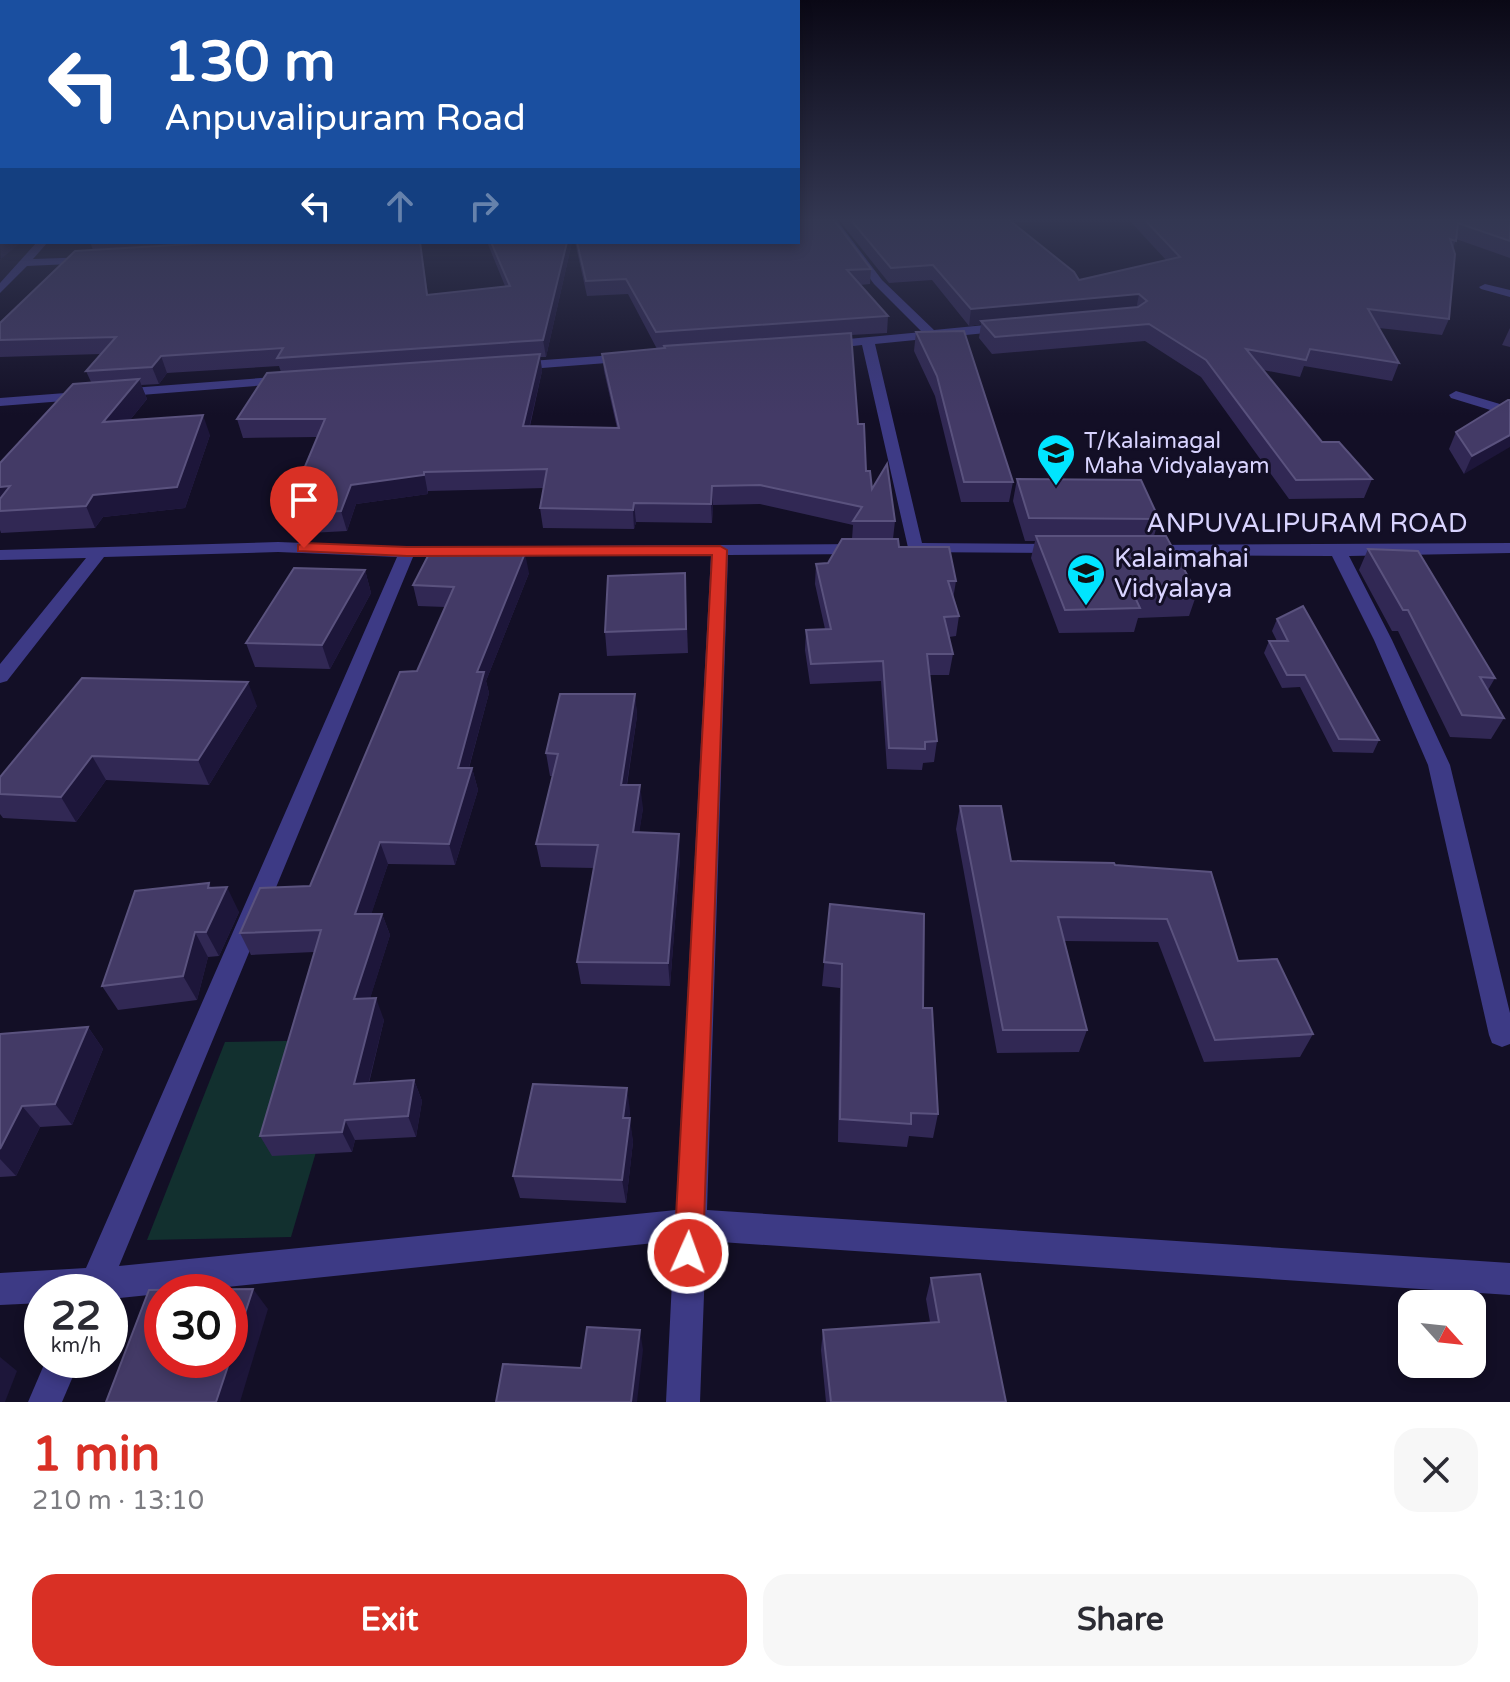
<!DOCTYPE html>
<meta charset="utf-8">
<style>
:root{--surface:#fff;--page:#f7f7f7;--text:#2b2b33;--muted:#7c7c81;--accent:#d93025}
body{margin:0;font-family:"Varela Round",sans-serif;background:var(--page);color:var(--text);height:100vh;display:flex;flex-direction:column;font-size:30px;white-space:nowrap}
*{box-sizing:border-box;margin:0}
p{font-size:26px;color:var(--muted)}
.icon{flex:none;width:44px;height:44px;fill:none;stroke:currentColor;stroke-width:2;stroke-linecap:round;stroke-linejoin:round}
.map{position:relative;height:1402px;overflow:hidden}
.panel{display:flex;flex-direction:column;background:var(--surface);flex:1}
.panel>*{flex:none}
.top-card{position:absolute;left:0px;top:0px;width:800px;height:244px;box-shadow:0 4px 12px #0003;background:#1a4fa0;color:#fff;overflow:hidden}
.needle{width:52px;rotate:117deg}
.tools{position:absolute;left:1398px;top:1290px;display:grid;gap:16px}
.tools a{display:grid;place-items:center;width:88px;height:88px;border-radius:16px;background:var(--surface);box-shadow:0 4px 12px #0003;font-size:40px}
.speed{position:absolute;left:24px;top:1274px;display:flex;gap:16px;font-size:40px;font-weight:700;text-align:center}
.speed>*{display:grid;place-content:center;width:104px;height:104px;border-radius:50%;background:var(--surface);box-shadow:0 4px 12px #0003;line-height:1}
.speed small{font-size:20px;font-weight:400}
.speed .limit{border:12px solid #d22;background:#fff;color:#111}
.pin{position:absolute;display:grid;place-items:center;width:68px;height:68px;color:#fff;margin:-82px -34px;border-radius:50% 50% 50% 0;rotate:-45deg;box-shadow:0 0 8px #0007}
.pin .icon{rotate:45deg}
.me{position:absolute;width:88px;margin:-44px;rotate:2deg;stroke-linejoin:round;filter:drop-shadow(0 0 6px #0008)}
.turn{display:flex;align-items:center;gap:28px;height:168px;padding:0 32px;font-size:36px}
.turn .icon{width:104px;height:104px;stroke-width:2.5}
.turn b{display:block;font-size:56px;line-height:68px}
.lanes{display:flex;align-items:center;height:76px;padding:0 32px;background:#0003;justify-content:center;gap:40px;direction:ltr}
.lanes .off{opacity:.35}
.round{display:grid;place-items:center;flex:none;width:84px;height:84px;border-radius:24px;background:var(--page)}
.headline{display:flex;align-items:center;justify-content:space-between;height:136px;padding:0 32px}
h1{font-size:48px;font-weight:800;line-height:60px;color:var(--accent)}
.primary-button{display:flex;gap:16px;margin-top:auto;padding:16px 32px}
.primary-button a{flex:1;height:92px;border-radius:24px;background:var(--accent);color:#fff;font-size:32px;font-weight:800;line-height:92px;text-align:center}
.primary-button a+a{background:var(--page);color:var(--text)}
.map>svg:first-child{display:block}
.green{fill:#12302f}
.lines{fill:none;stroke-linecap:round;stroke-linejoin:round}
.minor{fill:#3d3a85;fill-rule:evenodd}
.wall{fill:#312854}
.shaded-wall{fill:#1d163a}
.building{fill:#433a66;stroke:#5a527e;stroke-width:2}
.route{fill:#d93025;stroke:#8d1f18;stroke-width:2}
.labels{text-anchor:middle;stroke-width:6;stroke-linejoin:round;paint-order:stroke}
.far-poi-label{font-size:22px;fill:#d9d4ff;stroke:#130f26;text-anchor:start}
.street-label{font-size:26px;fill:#d9d4ff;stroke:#130f26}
.poi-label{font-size:26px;fill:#d9d4ff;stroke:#130f26;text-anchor:start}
</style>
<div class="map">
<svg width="1510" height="1402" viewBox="0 0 1510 1402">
<rect width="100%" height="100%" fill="#130f26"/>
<path class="green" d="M349 1040 291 1237 147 1240 225 1042Z"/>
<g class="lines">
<g class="minor">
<path d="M826 219H836L882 280 934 330 1006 323 1012 327 1006 331 875 344 922 543 1058 544 1064 545 1066 549 1064 553 909 552 862 345 827 349 821 345 827 341 922 332 874 284Z"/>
<path d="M37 242H48L33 259 92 257 97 260 92 263 27 266 0 293V283Z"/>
<path d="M1485 284 1510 290V297L1481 289 1479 287Z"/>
<path d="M628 354 633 355V361L516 370 509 366 516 362Z"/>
<path d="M288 376 295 380 293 383 0 406V398Z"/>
<path d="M1456 391 1510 407V416L1451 398 1449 395Z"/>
<path d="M278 542 407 547 862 544 870 549 862 554 728 555 707 1210 1510 1263V1295L706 1241 700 1402H666L674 1241 110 1299V1292H42V1303L0 1305V1273L86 1268 397 557 278 552 104 557 7 681 0 683V664L86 558 0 560V550ZM711 555 676 1210 119 1266 413 557Z"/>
<path d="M1510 543V553L1349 556 1392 640 1450 765 1510 1013V1044L1502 1047 1492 1043 1489 1035 1428 765 1374 640 1332 556 1150 555 1142 550 1150 545Z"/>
<path d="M46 1360H80L62 1402H28Z"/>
</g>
</g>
<g class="wall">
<path d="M838 219H1008L1079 280 1166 260 1128 219H1510V258L1456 239 1453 249 1449 319 1442 335 1379 328 1399 363 1392 381 1304 366 1300 377 1263 370 1322 442 1372 479 1364 498 1289 499 1201 377 1145 341 992 354 979 338 981 324 969 326 932 280 889 283Z"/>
<path d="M90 242H420L428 295 505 286 487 242H572L546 357H540L542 371 530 426 617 428 604 371 602 354 657 349 628 294 587 296 575 242H798L871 269 870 284 860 285 888 316 887 333 851 335 858 424 866 471 872 489 895 521 893 539 899 547 956 581 953 599 959 616 956 636 949 637 953 654 949 675H930L937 741 934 762 923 763 922 770 887 769 881 681 810 684 805 650 806 630 825 629 815 584 816 564 828 563 852 539 853 525 760 504 713 505 712 523 636 522 634 529 543 528 540 508 544 488 428 491V494L356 504 347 531 291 534 285 514 317 437 243 438 237 419 281 372 279 366 167 373 159 384 141 385 147 399 130 420 210 435 185 508 103 517 95 528 1 533 0 530V463L91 382 86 371 101 354 0 357V323L93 250Z"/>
<path d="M1510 328V347L1502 345Z"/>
<path d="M916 332 1013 482 1009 502H961L935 396 914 351Z"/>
<path d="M1510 400 1464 474 1449 449 1456 432Z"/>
<path d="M1017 479 1159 519 1154 536 1197 593 1189 616 1138 618 1134 632 1059 633 1031 558 1035 541H1025L1013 501Z"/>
<path d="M1368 549 1495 678 1488 690 1504 718 1491 739 1450 737 1398 631H1392L1359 570Z"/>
<path d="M365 570 371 593 330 669 255 667 246 643Z"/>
<path d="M529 573 486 681 489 693 469 768H472L478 790 455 865 388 864 371 914H382L390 935 370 998 384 1020 369 1083 414 1080 422 1101 416 1137 355 1140 352 1152 272 1156 260 1136 314 952 251 955 240 933 310 886 417 671 445 607 418 606 413 585Z"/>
<path d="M685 573 688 653 607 656 605 632Z"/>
<path d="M1277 619 1379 740 1373 753 1333 752 1300 687 1282 688 1264 653 1269 641H1277L1272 631Z"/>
<path d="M635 694 637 716 627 785 643 808 639 832 680 857 670 986 581 984 577 962 594 868 541 867 536 844 553 776H550L546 753Z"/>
<path d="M257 706 209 785 106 780 76 822 3 818 0 814V777Z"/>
<path d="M960 806 1011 861 1115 865 1238 961 1313 1034 1300 1057 1204 1062 1158 942 1064 941 1087 1030 1079 1052 997 1053 956 829Z"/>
<path d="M211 887 239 912 219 956 208 957 197 1000 118 1010 102 986Z"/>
<path d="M830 904 923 1008 938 1114 933 1138 909 1136 907 1147 838 1142 840 988 822 986Z"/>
<path d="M88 1027 103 1049 72 1125 40 1127 16 1176 0 1177V1034Z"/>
<path d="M630 1111 629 1118 633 1142 626 1203 520 1198 513 1176Z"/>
<path d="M931 1278 1006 1402H826L821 1350 823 1330 930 1322 926 1299Z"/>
</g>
<g class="shaded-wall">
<path d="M1014 219H1062L1014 223Z"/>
<path d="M2 238V242H22L1 259 0 240Z"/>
<path d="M567 242H572L546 357 543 340Z"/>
<path d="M1139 294 1136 310 981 321V324L969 326 971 309Z"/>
<path d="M540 354 542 371 525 445 523 426Z"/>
<path d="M161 356 167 373 159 384 152 367Z"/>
<path d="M139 379 147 399 112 442 103 422Z"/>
<path d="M203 415 210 435 185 508 103 517 95 528 86 506 93 495Z"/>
<path d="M1510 435V447L1464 474 1472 456Z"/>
<path d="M424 472 428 494 356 504 347 531 341 511 351 485Z"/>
<path d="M10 486 0 510V487Z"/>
<path d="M712 486 713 505 712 523 711 504Z"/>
<path d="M634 503 636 522 634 529 633 510Z"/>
<path d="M525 553 529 573 486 681 489 693 463 789 458 768 477 672Z"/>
<path d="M365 570 371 593 330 669 322 645Z"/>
<path d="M248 682 257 706 209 785 198 760Z"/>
<path d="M635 694 637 716 623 808 621 785Z"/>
<path d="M92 756 106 780 76 822 61 797Z"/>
<path d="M472 768 478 790 455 865 449 844Z"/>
<path d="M640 785 643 808 636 855 633 832Z"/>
<path d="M679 834 680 857 670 986 668 963Z"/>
<path d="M380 842 388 864 364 936 355 914Z"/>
<path d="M209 883 219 903 227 887 239 912 219 956 206 932Z"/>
<path d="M382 914 390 935 363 1021 354 999Z"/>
<path d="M195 932 208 957 197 1000 183 976Z"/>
<path d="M376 998 384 1020 363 1105 354 1084Z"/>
<path d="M88 1027 103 1049 72 1125 55 1104Z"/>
<path d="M414 1080 422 1101 416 1137 408 1116Z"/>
<path d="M627 1088 630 1111 626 1141 623 1118Z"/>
<path d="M22 1106 40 1127 16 1176 0 1159V1149Z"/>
<path d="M630 1118 633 1142 626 1203 622 1180Z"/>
<path d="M345 1120 355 1140 352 1152 342 1132Z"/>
<path d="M253 1289 268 1309 240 1402H216Z"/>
<path d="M640 1330 643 1350 637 1402H631Z"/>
<path d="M0 1357 17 1371 5 1402H0Z"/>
</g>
<g class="building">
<path d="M0 219H2V238L0 240Z"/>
<path d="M798 219H833L871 269 847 270 888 316 656 332 626 279 586 281 577 242H798Z"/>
<path d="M850 219H1008L1074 272 1079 280 1180 257 1144 219H1510V241L1458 223 1456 241 1450 239 1455 254 1449 319 1368 309 1399 363 1310 349 1306 360 1246 349 1322 442H1339L1372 479 1296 480 1206 360 1149 324 995 337 981 321 1138 307 1147 301 1139 294 971 309 933 265 891 268Z"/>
<path d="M226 242H420L427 295 510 286 491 242H567L543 340 277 358 283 348 161 356 152 367 86 371 116 337 0 340V323L75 251Z"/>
<path d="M964 331 1013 482H964L937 376 916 332Z"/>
<path d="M851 333 858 424H864L866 471H870L872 489 887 464 895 521H853L862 507 760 485 712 486 711 504 634 503 633 510 540 508 547 469 424 472V475L351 485 341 511 285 514 325 419H237L267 373 540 354 523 426 619 428 602 354 665 348 664 346Z"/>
<path d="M139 379 103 422 203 415 177 487 93 495 86 506 0 511V499L10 486 0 487V463L73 384Z"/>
<path d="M1508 400H1510V435L1472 456 1456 432Z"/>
<path d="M1017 479 1141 480 1159 519 1029 518Z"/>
<path d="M1036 536H1166L1197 593 1134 595 1140 608 1065 610Z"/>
<path d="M842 539H898L899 547H949L956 581H948L959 616 944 617 953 654H927L937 741 925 742V749L889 748 883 661 811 664 806 630 831 629 816 564 828 563Z"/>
<path d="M1368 549 1418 551 1495 678 1480 677 1504 718 1462 715 1408 610H1403Z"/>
<path d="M431 550 525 553 477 672H484L458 768H472L449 844 380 842 355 914H382L354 999 376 998 354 1084 414 1080 408 1116 345 1120 342 1132 260 1136 321 930 240 933 260 888 310 886 400 672 417 671 454 587 413 585Z"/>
<path d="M294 568 365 570 322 645 246 643Z"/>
<path d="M685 573 686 629 605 632 608 576Z"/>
<path d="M1303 606 1379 740 1339 739 1305 675H1287L1269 641H1288L1277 619Z"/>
<path d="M82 678 248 682 198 760 92 756 61 797 0 794V777Z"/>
<path d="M560 694H635L621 785H640L633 832 679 834 668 963 577 962 598 845 536 844 558 754 546 753Z"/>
<path d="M960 806H1001L1011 861 1114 863 1115 865 1211 872 1238 961 1277 959 1313 1034 1215 1040 1167 919 1058 917 1087 1030H1003Z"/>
<path d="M209 883 208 888 227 887 206 932H195L183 976 102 986 135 891Z"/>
<path d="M830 904 924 914 923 1008H932L938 1114 911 1113V1124L840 1119 842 964 824 962Z"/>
<path d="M88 1027 55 1104 22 1106 0 1149V1034Z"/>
<path d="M533 1084 627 1088 623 1118H630L622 1180 513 1176Z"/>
<path d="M980 1274 1006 1402H831L823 1330 939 1322 931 1278Z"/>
<path d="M253 1289 230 1359V1292H162V1360H230L216 1402H106L149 1290Z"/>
<path d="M587 1327 640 1330 631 1402H496L503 1364 581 1368Z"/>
</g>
<linearGradient id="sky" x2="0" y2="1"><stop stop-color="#0a0815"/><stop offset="0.53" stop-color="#333752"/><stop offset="1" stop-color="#333752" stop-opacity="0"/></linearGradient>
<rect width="1510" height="415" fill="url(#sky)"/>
<path class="route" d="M304 543 407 547 720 546 727 550 703 1253 698 1264 688 1268 678 1264 674 1253 712 555 407 556 298 551V545Z"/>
<defs>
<g id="school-pin" transform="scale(2)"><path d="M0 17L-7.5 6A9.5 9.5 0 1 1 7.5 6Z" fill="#00e5ff" stroke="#130f26"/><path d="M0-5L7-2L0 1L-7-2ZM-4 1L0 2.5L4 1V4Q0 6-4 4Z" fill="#111"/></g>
</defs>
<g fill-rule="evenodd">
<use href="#school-pin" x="1056" y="453"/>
<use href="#school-pin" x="1086" y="573"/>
</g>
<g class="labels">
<g class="far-poi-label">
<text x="1084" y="448">T/Kalaimagal<tspan x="1084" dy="25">Maha Vidyalayam</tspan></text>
</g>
<g class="street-label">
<text x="1307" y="532">ANPUVALIPURAM ROAD</text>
</g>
<g class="poi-label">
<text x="1114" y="567">Kalaimahai<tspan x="1114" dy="30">Vidyalaya</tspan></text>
</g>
</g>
</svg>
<div class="tools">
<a><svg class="needle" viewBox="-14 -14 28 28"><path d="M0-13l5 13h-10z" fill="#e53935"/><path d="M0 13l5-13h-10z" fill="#7c7c81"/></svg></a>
</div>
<div class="speed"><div>22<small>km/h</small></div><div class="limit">30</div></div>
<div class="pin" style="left:304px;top:548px;background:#d93025"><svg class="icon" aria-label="arrive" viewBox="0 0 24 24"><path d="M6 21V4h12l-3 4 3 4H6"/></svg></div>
<svg class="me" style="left:688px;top:1253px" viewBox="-20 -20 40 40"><circle r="17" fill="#d93025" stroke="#fff" stroke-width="3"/><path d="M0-11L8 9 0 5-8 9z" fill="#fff"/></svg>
<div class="top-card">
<div class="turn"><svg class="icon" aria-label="left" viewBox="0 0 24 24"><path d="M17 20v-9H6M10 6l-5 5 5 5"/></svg><div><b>130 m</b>Anpuvalipuram Road</div></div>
<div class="lanes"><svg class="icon" aria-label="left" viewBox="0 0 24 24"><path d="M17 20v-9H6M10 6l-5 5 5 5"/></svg><svg class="icon off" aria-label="ahead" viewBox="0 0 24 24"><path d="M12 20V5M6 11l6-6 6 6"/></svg><svg class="icon off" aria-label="right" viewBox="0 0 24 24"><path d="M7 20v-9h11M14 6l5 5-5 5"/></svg></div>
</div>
</div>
<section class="panel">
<div class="headline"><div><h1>1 min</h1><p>210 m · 13:10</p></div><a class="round"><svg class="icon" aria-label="close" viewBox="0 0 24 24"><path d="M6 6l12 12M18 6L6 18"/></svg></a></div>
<div class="primary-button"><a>Exit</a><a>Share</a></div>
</section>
